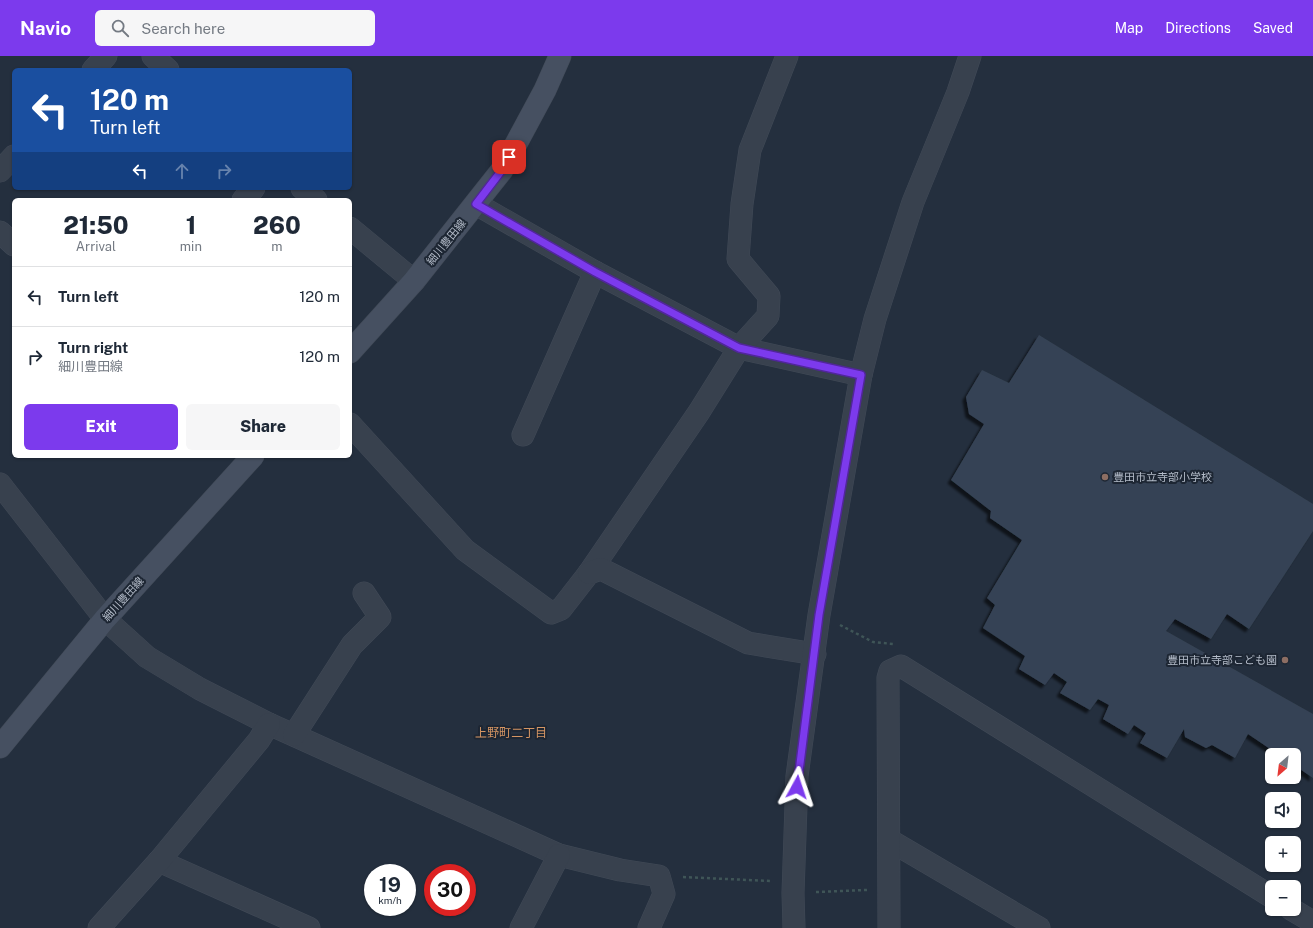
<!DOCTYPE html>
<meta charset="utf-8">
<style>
:root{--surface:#fff;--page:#f6f6f7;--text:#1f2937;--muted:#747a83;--line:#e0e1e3;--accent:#7c3aed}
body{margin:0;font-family:"Public Sans","Noto Sans JP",sans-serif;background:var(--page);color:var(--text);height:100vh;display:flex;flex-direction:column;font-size:15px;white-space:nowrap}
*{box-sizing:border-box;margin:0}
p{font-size:13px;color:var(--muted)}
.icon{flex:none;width:22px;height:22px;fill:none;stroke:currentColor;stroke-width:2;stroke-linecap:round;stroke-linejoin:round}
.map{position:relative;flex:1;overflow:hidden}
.side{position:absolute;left:12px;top:142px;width:340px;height:260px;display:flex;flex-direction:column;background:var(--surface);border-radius:6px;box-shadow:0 1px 3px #0004}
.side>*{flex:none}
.hud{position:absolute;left:12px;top:12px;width:340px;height:122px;border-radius:6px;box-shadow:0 1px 3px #0004;background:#1a4fa0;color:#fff;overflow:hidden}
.needle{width:26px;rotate:208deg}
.tools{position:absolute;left:1265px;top:692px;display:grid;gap:8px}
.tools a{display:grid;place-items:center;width:36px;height:36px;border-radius:6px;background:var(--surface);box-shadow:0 1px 3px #0004;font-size:20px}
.speed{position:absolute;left:364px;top:808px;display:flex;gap:8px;font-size:20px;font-weight:700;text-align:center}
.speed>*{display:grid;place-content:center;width:52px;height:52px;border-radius:50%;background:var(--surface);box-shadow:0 1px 3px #0004;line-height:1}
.speed small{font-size:10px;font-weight:400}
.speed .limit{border:6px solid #d22;background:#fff;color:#111}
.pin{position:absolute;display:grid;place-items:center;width:34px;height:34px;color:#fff;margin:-17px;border-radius:8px;box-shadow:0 2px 6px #0006}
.me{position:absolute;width:44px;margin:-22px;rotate:5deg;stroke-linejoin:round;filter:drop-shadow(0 0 3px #0008)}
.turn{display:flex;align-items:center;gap:14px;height:84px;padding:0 12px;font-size:18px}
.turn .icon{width:52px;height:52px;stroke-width:2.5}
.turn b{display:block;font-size:28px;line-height:34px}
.lanes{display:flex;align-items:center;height:38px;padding:0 12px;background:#0003;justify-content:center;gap:20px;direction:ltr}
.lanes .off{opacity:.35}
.eta{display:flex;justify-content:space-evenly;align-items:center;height:68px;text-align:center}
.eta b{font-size:24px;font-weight:800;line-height:28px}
.button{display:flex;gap:8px;margin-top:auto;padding:8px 12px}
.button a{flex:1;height:46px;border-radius:6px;background:var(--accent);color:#fff;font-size:16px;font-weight:800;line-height:46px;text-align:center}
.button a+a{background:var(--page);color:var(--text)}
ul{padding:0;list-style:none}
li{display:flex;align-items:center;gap:12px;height:60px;padding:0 12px;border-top:1px solid var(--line)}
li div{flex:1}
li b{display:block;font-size:15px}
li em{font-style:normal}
header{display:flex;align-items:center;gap:24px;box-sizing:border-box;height:56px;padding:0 20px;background:var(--accent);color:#fff}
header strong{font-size:19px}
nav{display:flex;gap:22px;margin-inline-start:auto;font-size:14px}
.search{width:280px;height:36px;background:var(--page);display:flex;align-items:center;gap:10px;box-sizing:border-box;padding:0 14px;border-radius:6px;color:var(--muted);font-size:15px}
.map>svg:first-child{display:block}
.building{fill:#364354;filter:url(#shadow)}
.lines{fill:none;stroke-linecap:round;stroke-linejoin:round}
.minor-casing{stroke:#414a57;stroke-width:23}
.tertiary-casing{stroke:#414a57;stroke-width:23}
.secondary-casing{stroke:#414a57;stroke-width:23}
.path{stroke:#3f5557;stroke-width:2.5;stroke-dasharray:3 3;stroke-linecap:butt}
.minor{stroke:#38414e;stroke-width:22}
.tertiary{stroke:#38414e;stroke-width:22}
.secondary{stroke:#465061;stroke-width:22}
.route-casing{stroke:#51269a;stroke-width:10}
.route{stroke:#7c3aed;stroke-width:7}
.education-dot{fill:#8d6e63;stroke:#1d2633;stroke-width:1.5}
.labels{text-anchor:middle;stroke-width:4;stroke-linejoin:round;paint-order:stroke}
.street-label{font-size:11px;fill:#b4bcc9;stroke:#1d2633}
.poi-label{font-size:11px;fill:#b4bcc9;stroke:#1d2633;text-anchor:start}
.neighbourhood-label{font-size:12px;fill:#d59563;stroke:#1d2633}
</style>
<header>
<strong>Navio</strong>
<div class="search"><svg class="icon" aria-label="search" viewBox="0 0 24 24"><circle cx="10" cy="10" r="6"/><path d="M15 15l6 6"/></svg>Search here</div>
<nav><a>Map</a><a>Directions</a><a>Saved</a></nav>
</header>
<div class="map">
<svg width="1313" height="872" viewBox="0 0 1313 872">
<defs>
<filter id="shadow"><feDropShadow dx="-3.5" dy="3.5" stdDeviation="1" flood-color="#0009"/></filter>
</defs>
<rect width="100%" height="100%" fill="#242f3e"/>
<path class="building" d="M1039 279 1313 448V475L1249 573 1227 558 1211 583 1175 563 1166 575 1313 658V722L1294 709V699H1279L1248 678 1235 702 1212 689 1206 692 1185 681 1184 673 1167 702 1140 687 1146 677 1134 669 1128 678 1103 663 1109 649 1098 643 1090 654 1060 637 1067 626 1054 617 1045 629 1019 613 1025 600 983 572 995 549 987 542 1022 484 990 462 991 455 951 424 984 368 969 358 966 341 982 314 1009 327Z"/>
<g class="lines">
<g class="minor-casing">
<g id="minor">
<path d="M153 0 168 14"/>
<path d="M93 14 106 0"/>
<path d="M0 115 14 100"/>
<path d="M302 132 316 144"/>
<path d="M243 144 254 132"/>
<path d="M476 148 595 216 739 292 861 319"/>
<path d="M350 172 414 225"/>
<path d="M0 176 14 189"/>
<path d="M350 368 465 494 551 557 561 553 589 517 699 356 739 292 768 260 769 240 738 203 742 148 750 94 787 0"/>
<path d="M523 379 595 216"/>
<path d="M589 517 601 513 748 587 815 598"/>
<path d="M105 563 147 601 200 633 269 668 559 799 620 814 659 820 664 838 649 872"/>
<path d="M294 679 352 589 380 561 364 537"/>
<path d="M889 784 1039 872"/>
<path d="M159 805 309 872"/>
<path d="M1291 853 1313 866"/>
<path d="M99 872 159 805 259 684 269 668"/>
<path d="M521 872 559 799"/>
<path d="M794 872 793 837 797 720 819 559 861 319 875 263 913 146 958 36 970 0"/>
<path d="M889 872 888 622 890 615 901 610 1272 841"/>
</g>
</g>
<g class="tertiary-casing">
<path id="tertiary" d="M0 428 105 563"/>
</g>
<g class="secondary-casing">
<g id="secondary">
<path d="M350 296 414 225 502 114 545 34 560 0"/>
<path d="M0 691 105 563 253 400"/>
</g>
</g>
<g class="path">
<path d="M840 569 873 586 893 588"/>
<path d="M683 821 770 825"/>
<path d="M816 836 867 834"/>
</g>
<use href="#minor" class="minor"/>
<use href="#tertiary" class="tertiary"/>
<use href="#secondary" class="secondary"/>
</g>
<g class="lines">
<g class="route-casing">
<path id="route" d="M509 101 502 114 476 148 595 216 739 292 861 319 819 559 797 731"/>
</g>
<use href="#route" class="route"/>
</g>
<g class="education-dot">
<circle cx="1105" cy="421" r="4"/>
<circle cx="1285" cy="604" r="4"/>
</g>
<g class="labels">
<g class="street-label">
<text transform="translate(446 186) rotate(-51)" y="4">細川豊田線</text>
<text transform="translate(123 543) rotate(-48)" y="4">細川豊田線</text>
</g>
<g class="poi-label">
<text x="1113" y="425">豊田市立寺部小学校</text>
<text x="1277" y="608" text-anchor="end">豊田市立寺部こども園</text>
</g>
<g class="neighbourhood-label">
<text x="511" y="681">上野町二丁目</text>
</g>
</g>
</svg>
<div class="tools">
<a><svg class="needle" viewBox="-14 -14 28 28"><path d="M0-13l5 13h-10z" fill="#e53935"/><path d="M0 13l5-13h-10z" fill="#747a83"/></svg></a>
<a><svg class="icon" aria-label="sound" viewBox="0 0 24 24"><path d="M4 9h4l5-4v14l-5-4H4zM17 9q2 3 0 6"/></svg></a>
<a>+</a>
<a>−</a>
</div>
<div class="speed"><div>19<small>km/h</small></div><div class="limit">30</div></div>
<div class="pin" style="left:509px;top:101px;background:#d93025"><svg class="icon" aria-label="arrive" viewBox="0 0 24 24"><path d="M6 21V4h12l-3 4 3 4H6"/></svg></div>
<svg class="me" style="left:797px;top:731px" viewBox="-20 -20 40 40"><path d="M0-17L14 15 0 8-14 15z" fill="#7c3aed" stroke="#fff" stroke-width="4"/></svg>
<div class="hud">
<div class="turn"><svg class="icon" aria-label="left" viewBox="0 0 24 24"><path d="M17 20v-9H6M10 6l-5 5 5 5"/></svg><div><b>120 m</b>Turn left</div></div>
<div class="lanes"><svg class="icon" aria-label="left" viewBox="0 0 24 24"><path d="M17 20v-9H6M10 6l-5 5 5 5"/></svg><svg class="icon off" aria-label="ahead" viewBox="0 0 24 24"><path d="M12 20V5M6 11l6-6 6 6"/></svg><svg class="icon off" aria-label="right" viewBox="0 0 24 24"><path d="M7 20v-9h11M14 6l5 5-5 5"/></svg></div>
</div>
<section class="side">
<div class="eta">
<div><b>21:50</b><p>Arrival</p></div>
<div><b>1</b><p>min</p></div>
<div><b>260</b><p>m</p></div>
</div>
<ul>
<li><svg class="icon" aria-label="left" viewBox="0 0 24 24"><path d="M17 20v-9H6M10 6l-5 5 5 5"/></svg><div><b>Turn left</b></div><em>120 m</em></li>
<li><svg class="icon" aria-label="right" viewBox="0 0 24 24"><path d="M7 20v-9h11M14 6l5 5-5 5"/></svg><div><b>Turn right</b><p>細川豊田線</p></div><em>120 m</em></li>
</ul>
<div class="button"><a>Exit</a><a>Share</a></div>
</section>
</div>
